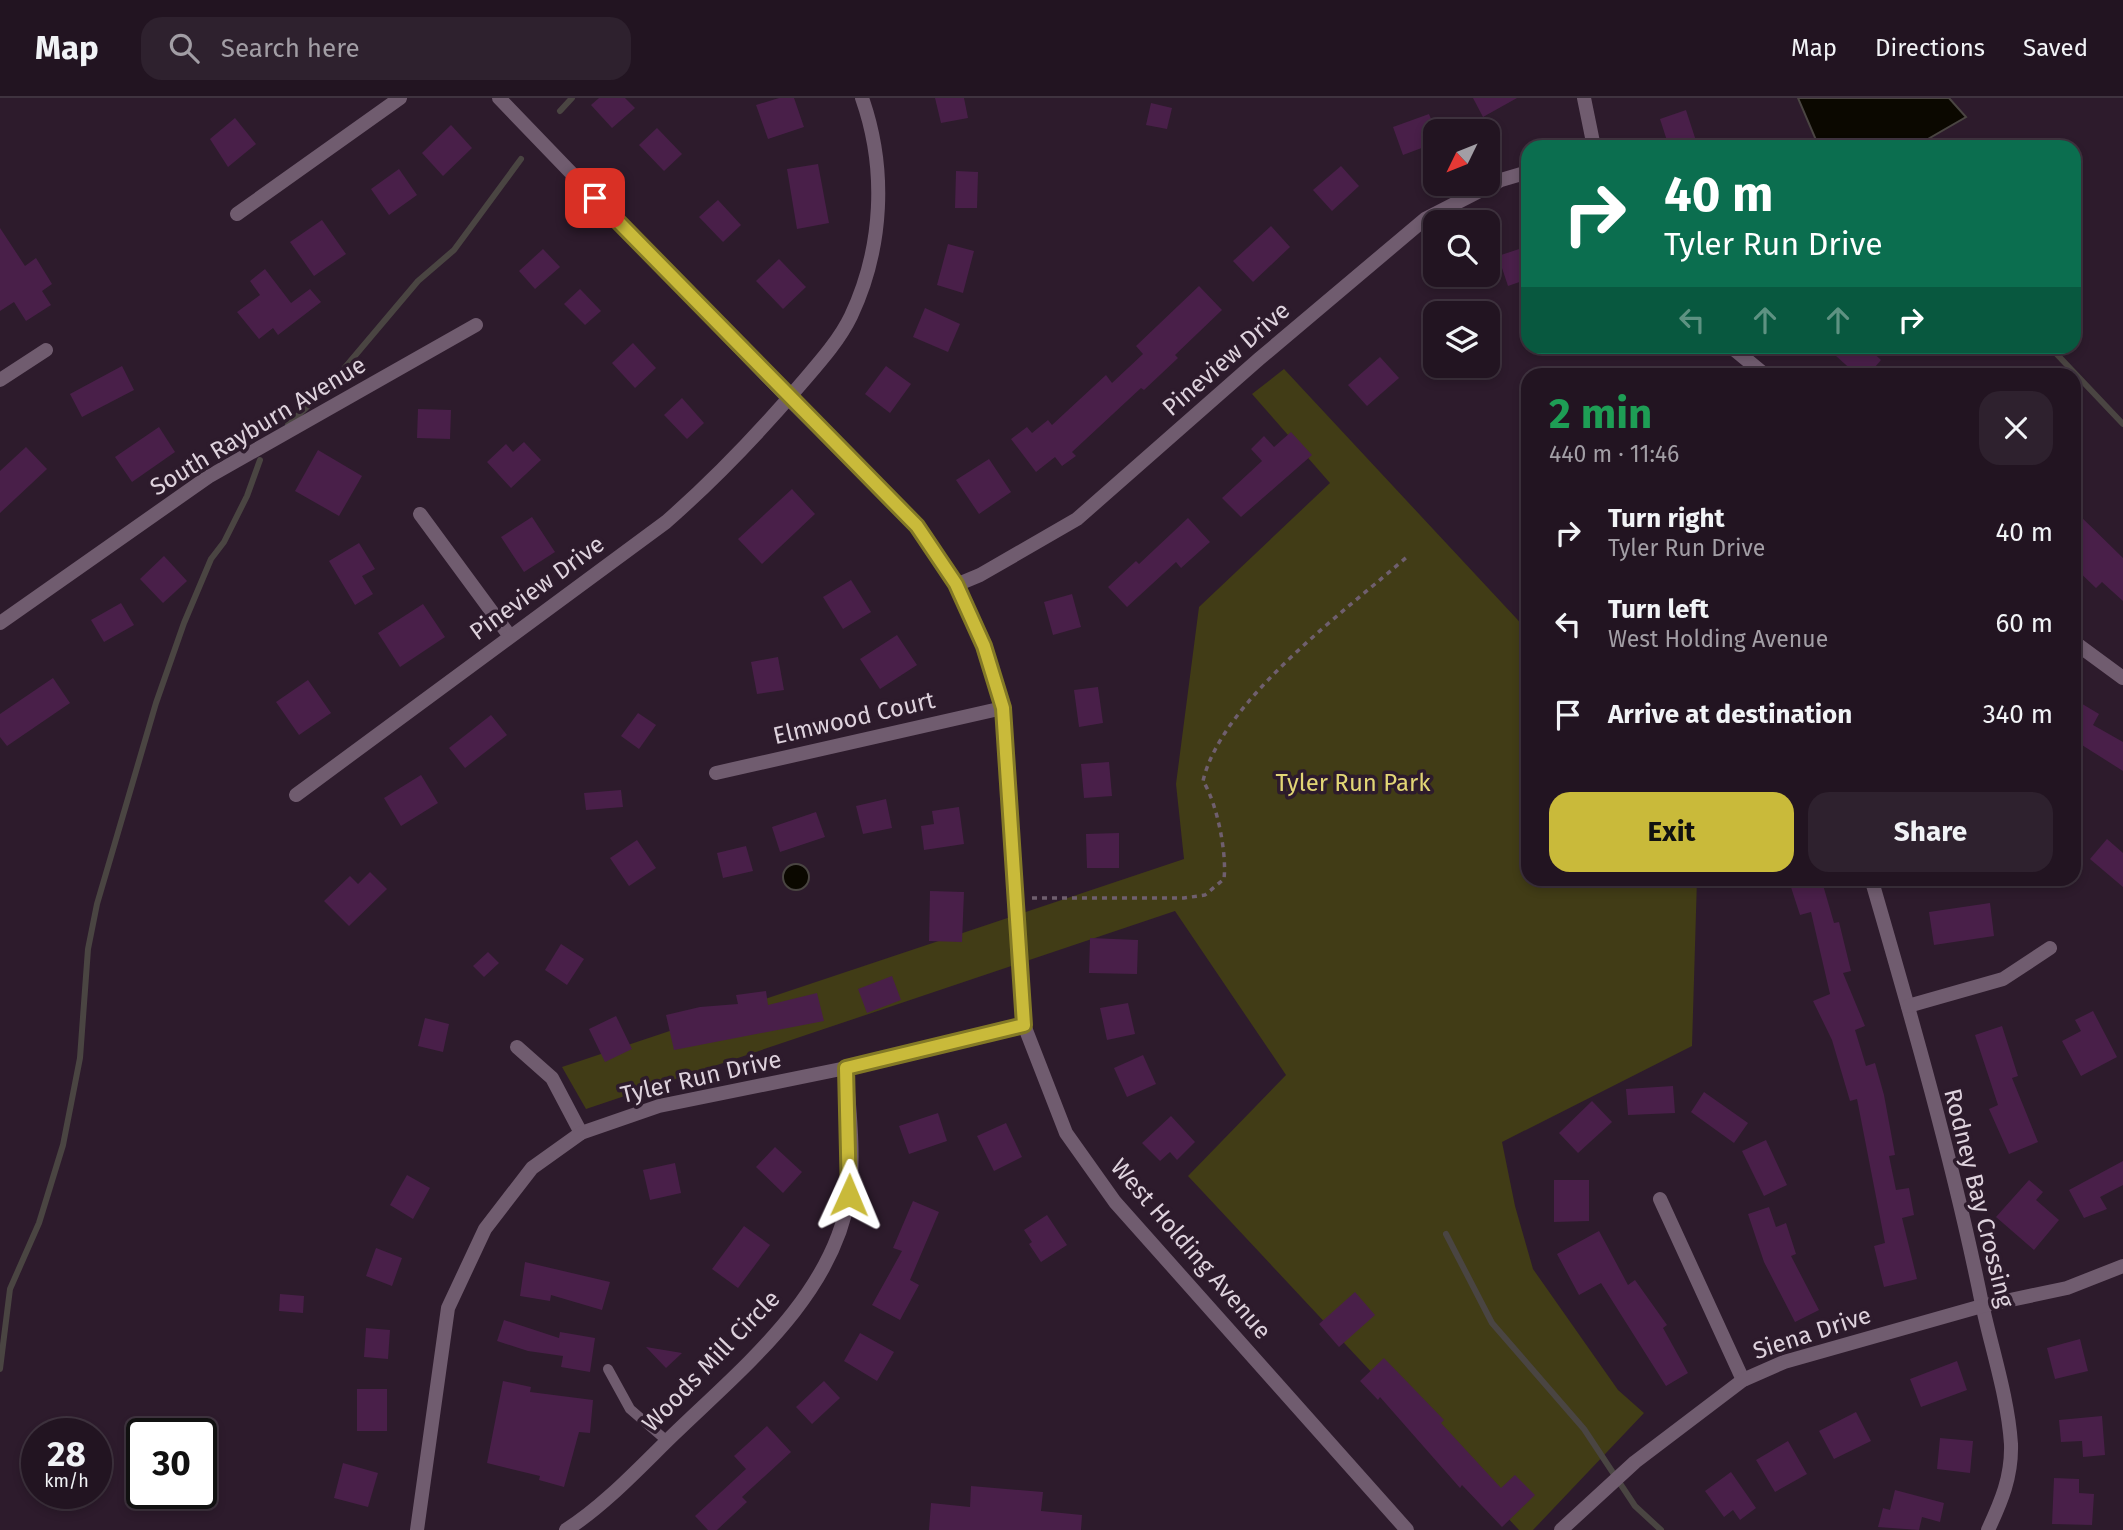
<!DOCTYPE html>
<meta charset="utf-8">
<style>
:root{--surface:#221421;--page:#2e212e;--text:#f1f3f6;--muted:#a29ea5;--line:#3f333f;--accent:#c9ba3a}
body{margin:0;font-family:"Fira Sans",sans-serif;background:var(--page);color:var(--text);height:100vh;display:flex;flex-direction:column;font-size:26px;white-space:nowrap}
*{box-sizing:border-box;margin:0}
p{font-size:23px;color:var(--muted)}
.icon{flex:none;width:38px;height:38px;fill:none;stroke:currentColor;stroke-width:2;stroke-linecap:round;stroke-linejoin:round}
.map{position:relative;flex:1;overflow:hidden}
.drawer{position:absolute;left:1521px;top:270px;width:560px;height:518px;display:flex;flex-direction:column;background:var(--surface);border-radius:21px;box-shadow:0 4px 10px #0003,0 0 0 2px var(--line)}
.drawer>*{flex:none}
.top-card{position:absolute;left:1521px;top:42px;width:560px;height:214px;border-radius:21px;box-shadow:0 4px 10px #0003,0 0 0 2px var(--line);background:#0b6e4f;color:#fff;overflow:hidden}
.needle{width:46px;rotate:227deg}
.fabs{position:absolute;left:1423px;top:21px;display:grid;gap:14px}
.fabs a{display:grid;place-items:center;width:77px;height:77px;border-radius:14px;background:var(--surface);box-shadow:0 4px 10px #0003,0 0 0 2px var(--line);font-size:35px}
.speed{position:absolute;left:21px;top:1320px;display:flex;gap:14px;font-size:35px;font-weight:700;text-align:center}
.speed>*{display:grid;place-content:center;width:91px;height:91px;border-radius:50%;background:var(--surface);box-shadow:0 4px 10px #0003,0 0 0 2px var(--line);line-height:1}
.speed small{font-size:18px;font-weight:400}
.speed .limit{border:4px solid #111;border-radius:10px;background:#fff;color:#111}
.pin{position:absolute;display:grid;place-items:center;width:60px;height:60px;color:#fff;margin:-30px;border-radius:14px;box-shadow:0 4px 10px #0006}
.me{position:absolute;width:77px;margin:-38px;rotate:1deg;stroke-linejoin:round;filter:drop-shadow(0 0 5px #0008)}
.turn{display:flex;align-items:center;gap:24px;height:147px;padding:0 28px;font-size:32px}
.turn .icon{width:91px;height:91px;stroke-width:2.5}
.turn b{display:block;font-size:49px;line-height:60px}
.lanes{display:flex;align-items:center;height:66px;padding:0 28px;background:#0003;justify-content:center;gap:35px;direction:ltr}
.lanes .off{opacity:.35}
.round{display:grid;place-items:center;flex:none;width:74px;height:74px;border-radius:21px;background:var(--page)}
.summary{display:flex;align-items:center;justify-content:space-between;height:119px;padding:0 28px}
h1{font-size:42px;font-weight:700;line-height:52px;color:#1e9e55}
.cta{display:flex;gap:14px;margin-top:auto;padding:14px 28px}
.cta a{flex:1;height:80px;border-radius:21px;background:var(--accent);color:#111;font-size:28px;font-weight:700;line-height:80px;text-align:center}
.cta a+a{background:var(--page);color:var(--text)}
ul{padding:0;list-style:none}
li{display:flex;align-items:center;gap:21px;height:91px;padding:0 28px}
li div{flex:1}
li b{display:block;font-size:26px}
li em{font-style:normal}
header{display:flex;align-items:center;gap:42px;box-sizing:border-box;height:98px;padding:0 35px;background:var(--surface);border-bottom:2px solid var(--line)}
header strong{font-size:33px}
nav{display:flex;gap:38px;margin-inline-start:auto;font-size:24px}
.search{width:490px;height:63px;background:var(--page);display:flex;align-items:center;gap:18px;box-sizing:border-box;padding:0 24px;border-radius:21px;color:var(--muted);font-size:26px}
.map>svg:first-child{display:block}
.green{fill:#413c16}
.water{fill:#0b0800;stroke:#4a4542;stroke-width:2}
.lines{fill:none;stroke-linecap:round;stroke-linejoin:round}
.stream{stroke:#4a4542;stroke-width:6}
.building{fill:#491f49}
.path{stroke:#6f5f6e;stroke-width:3.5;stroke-dasharray:5 5;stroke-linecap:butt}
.lane{stroke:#705c6f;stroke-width:10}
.street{stroke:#705c6f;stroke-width:14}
.route-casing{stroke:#837926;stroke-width:18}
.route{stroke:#c9ba3a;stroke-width:12}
.labels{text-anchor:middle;stroke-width:7;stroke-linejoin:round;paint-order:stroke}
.street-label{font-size:24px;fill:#ded2dd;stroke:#2d1b2c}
.park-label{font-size:24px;fill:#e2d675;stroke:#2d1b2c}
</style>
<header>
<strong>Map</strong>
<div class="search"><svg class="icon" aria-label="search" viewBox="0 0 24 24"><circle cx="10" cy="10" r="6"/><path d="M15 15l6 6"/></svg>Search here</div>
<nav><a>Map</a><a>Directions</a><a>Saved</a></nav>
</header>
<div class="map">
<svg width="2123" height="1432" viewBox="0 0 2123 1432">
<rect width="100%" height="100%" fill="#2d1b2c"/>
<path class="green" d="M1284 271 1528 533V780L1697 781 1692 948 1502 1044 1515 1108 1533 1171 1618 1292 1644 1315 1533 1432H1519L1188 1078 1286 977 1175 813 586 1011 562 969 1184 761 1176 686 1199 509 1330 385 1252 296Z"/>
<g class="water">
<path d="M1798 0H1949L1966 19 1914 49H1819Z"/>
<circle cx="796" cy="779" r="13"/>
</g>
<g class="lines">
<g class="stream">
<path d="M560 13 572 0"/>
<path d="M2049 248 2123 326"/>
<path d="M288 327 331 286 418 183 454 152 521 61"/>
<path d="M1446 1136 1492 1225 1584 1331 1635 1408 1661 1432"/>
<path d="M0 1271 10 1191 39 1125 63 1047 80 960 88 851 97 806 156 605 184 525 211 461 224 444 247 398 260 362"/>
</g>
</g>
<g class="building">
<path d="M599 0H625L635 10 612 30 591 7Z"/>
<path d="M779 0H794L804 29 768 41 756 7Z"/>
<path d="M935 0H964L968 20 941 25Z"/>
<path d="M1473 0H1517L1483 19Z"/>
<path d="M1151 5 1172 10 1167 31 1146 27Z"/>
<path d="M1686 12 1698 49H1669L1660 21Z"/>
<path d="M1429 16 1435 31V45L1403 57 1393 29Z"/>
<path d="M235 20 256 46 228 69 210 41Z"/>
<path d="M451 27 472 50 443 78 422 55Z"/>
<path d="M657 30 682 56 664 73 639 47Z"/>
<path d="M818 66 829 125 797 131 787 71Z"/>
<path d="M1341 68 1359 88 1332 113 1313 92Z"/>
<path d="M399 71 417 97 389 117 371 91Z"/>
<path d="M956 73 978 74 977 110H955Z"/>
<path d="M718 102 741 127 723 144 699 119Z"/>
<path d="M322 122 346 156 314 178 290 144Z"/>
<path d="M1271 128 1290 149 1253 184 1233 163Z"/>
<path d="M0 130 25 168 36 160 52 186 42 193 51 207 26 223 14 204 0 213Z"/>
<path d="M948 146 974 153 963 195 937 187Z"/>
<path d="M1528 148V181L1508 188 1498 158Z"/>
<path d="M543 151 560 169 535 191 519 173Z"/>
<path d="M779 161 806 189 783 211 756 183Z"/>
<path d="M265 171 291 205 310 191 321 204 278 237 273 230 259 241 237 214 260 197 250 183Z"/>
<path d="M1199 188 1222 212 1175 257 1178 260 1144 292 1141 290 1072 354 1076 358 1062 368 1055 359 1036 374 1011 341 1027 329 1032 335 1048 322 1052 327 1106 277 1112 285 1143 256 1136 248Z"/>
<path d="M580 191 601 213 585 227 564 206Z"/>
<path d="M925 210 960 226 948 254 913 239Z"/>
<path d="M633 245 656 270 635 290 612 265Z"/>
<path d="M1825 248H1866L1881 262 1869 276H1856Z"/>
<path d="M1380 259 1399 280 1367 308 1348 287Z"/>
<path d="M122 268 134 292 82 319 70 296Z"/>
<path d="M886 268 911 286 890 315 865 296Z"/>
<path d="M682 300 704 325 687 341 664 317Z"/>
<path d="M418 311 451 312 450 341 417 340Z"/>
<path d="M159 329 175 354 132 384 115 359Z"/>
<path d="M1291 334 1312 357 1241 419 1222 400 1262 363 1251 351 1264 338 1274 349Z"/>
<path d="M524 344 541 362 511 390 487 364 506 346 513 354Z"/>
<path d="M26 349 47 371 0 415V373Z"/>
<path d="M318 352 362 378 339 418 295 393Z"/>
<path d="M989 361 1011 394 979 416 956 382Z"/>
<path d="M792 391 815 416 762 466 738 441Z"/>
<path d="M2074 412 2123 460V503L2102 484 2096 490 2074 469Z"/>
<path d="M532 419 555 454 524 474 501 439Z"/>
<path d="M1188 420 1210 444 1181 470 1176 464 1127 509 1108 489 1136 463 1139 466Z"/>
<path d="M359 445 375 471 362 478 373 496 355 507 329 463Z"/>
<path d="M164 458 187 483 163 505 140 481Z"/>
<path d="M851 482 871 514 843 531 823 499Z"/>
<path d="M1072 496 1081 529 1053 537 1044 504Z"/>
<path d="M121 505 134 527 104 544 91 522Z"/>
<path d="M423 506 445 539 400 569 378 535Z"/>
<path d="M897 537 917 567 880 591 860 561Z"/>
<path d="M778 559 784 592 757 596 751 564Z"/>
<path d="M53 580 70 605 7 648 0 639V616Z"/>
<path d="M308 582 331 615 299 637 276 604Z"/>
<path d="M1098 589 1103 625 1079 629 1074 592Z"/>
<path d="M2074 601 2099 616 2093 627 2123 644V673L2074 642Z"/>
<path d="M638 615 656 627 639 651 621 638Z"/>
<path d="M491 617 507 637 465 670 449 650Z"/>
<path d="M1109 664 1112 698 1084 700 1081 666Z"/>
<path d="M421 677 438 705 401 728 384 700Z"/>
<path d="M621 692 623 709 586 712 584 695Z"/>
<path d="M886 701 892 730 863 736 856 708Z"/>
<path d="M959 709 964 746 924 752 921 728 934 726 932 713Z"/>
<path d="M816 714 825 739 780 754 772 729Z"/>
<path d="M1119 735V770H1087L1086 736Z"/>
<path d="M2107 741 2123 755V789L2090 761Z"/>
<path d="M637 742 656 770 629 788 610 760Z"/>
<path d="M746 748 753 773 723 780 717 755Z"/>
<path d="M370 774 387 791 349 828 324 803 350 778 358 786Z"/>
<path d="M1788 780H1821L1834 825 1839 824 1851 873 1843 875 1865 928 1855 932 1866 968 1875 965 1884 997 1895 1057 1889 1058 1896 1092 1909 1090 1914 1117 1902 1120 1917 1181 1884 1189 1874 1148 1885 1145 1857 1001 1850 1003 1832 942 1813 903 1830 896 1811 814 1800 817Z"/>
<path d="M930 793 964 794 962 844 929 843Z"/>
<path d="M1990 805 1994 838 1934 847 1929 814Z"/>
<path d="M1090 840 1138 842 1137 876 1089 875Z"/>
<path d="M561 846 584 861 567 887 545 872Z"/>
<path d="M488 854 499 865 484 879 473 868Z"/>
<path d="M892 878 901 902 867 915 858 891Z"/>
<path d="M766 893 768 907 817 895 824 923 674 952 666 917 700 909 738 906 736 897Z"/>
<path d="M1128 905 1135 936 1107 942 1100 910Z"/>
<path d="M2093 913 2117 959 2081 978 2062 943 2081 933 2075 922Z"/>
<path d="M616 918 632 951 605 964 589 931Z"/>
<path d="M425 920 449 926 443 954 418 948Z"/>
<path d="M2002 928 2018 978 2012 980 2038 1044 2009 1056 1989 1011 1998 1007 1975 937Z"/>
<path d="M1143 957 1156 986 1127 999 1114 970Z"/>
<path d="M1673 988 1675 1015 1628 1017 1626 991Z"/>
<path d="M1704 994 1748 1025 1734 1045 1691 1014Z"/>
<path d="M1592 1003 1612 1024 1578 1055 1559 1035Z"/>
<path d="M938 1015 947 1043 909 1056 899 1028Z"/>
<path d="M1171 1018 1195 1044 1177 1062 1170 1054 1160 1063 1142 1045Z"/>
<path d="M1006 1025 1022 1059 994 1073 977 1038Z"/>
<path d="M1766 1042 1787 1087 1764 1098 1742 1053Z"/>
<path d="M775 1049 802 1074 783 1095 756 1069Z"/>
<path d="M2123 1063V1087L2100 1099 2107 1111 2084 1120 2069 1092Z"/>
<path d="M675 1065 681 1095 650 1102 643 1072Z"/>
<path d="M407 1077 430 1090 413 1121 390 1107Z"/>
<path d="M1554 1082H1589V1123L1554 1124Z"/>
<path d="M2029 1082 2043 1094 2036 1102 2059 1122 2034 1152 1996 1119Z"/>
<path d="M913 1103 939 1114 910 1182 919 1187 900 1222 872 1207 902 1153 893 1150Z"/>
<path d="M1769 1109 1776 1129 1786 1125 1796 1156 1791 1158 1819 1212 1795 1224 1764 1164 1748 1116Z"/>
<path d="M1047 1117 1067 1147 1041 1164 1029 1146 1032 1144 1024 1132Z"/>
<path d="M744 1128 770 1147 738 1190 712 1171Z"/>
<path d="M1599 1133 1628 1187 1635 1182 1667 1227 1663 1230 1688 1275 1666 1288 1601 1185 1579 1197 1557 1156Z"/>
<path d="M376 1150 402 1160 392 1188 366 1178Z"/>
<path d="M525 1164 610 1184 602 1212 551 1197 550 1203 520 1198Z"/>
<path d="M1355 1194 1375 1217 1339 1249 1319 1226Z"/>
<path d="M280 1196 304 1198 303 1215 279 1213Z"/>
<path d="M504 1222 559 1240 560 1234 595 1240 590 1274 561 1269 563 1258 528 1253 497 1243Z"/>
<path d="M366 1230 390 1232 388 1261 364 1259Z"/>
<path d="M860 1235 894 1254 877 1283 844 1263Z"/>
<path d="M2080 1241 2088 1273 2055 1281 2047 1250Z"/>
<path d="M646 1249 682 1255 666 1270Z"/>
<path d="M1384 1260 1444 1322 1441 1325 1501 1390 1515 1377 1535 1397 1502 1429 1462 1387 1460 1390 1380 1299 1378 1302 1360 1283Z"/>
<path d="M1957 1263 1967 1292 1921 1309 1910 1281Z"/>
<path d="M503 1283 531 1289 530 1294 593 1302 590 1335 579 1334 564 1389 539 1382 540 1378 487 1365Z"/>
<path d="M824 1283 840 1300 812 1326 796 1309Z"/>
<rect x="357" y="1291" width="30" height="42"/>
<path d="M1856 1314 1871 1343 1834 1361 1819 1333Z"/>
<path d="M2102 1318 2105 1357 2083 1359 2082 1343 2061 1344 2059 1322Z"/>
<path d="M767 1328 791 1354 742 1399 747 1404 717 1432H708L695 1418 746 1371 734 1358Z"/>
<path d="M1940 1340 1973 1343 1970 1375 1937 1371Z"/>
<path d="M1788 1343 1807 1376 1775 1394 1756 1362Z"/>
<path d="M343 1365 378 1375 368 1409 334 1400Z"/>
<path d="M1731 1374 1756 1410 1740 1422 1733 1412 1724 1419 1705 1393Z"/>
<path d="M2054 1380 2079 1381V1395L2094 1396 2092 1427 2052 1426Z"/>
<path d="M971 1388 1043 1394 1041 1413 1082 1417 1081 1432H929L931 1405 970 1409Z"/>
<path d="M1895 1392 1944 1405 1940 1424 1922 1419 1919 1432 1878 1429 1883 1410 1890 1412Z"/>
</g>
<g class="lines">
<path class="path" d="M1032 800H1184L1205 797 1224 781C1227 755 1217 705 1203 683 1222 602 1347 512 1409 457"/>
<path class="lane" d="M608 1271 630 1311 667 1343"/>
<g class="street">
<path d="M499 0 789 301 917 428 956 487 984 548 1003 610 1024 927 1066 1035 1115 1104 1407 1432"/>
<path d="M1584 0 1594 49"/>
<path d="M237 116 400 0"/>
<path d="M1730 248 1764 276"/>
<path d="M0 282 46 252"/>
<path d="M420 416 509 537"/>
<path d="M956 487 980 477 1077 421 1259 261 1425 121 1501 82 1528 74"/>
<path d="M0 525 208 379 476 227"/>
<path d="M2074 544 2123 580"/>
<path d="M716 675 1003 610"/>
<path d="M296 697 666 424C715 381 758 336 800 287 818 266 839 243 851 218 883 150 887 71 862 0"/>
<path d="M1871 780C1912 921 1953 1063 1982 1206 1992 1252 2008 1300 2011 1346 2012 1379 2001 1404 1988 1432"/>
<path d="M1908 908 2003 881 2050 850"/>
<path d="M517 949 552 980 581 1035"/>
<path d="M1660 1101 1743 1282"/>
<path d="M417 1432 448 1210 485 1131 532 1070 581 1035 659 1008 846 970 1024 927"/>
<path d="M566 1432C605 1407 639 1370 673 1337 742 1270 833 1198 849 1097 855 1059 849 1008 846 970"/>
<path d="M1561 1432 1635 1364 1743 1282 1784 1264 1982 1208 2067 1190 2123 1168"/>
</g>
</g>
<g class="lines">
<g class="route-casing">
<path id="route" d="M595 100 917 428 956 486 984 548 1003 610 1024 927 846 970 849 1097"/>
</g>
<use href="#route" class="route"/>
</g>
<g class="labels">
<g class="street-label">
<text transform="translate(1226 261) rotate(-41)" y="8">Pineview Drive</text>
<text transform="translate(258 328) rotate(-31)" y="8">South Rayburn Avenue</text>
<text transform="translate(537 490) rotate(-36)" y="8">Pineview Drive</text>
<text transform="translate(854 620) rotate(-13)" y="8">Elmwood Court</text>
<text transform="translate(701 979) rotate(-13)" y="8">Tyler Run Drive</text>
<text transform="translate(1979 1100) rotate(76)" y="8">Rodney Bay Crossing</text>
<text transform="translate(1191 1151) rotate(49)" y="8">West Holding Avenue</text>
<text transform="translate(1812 1235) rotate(-18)" y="8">Siena Drive</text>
<text transform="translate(711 1263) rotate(-46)" y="8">Woods Mill Circle</text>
</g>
<g class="park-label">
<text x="1353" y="693">Tyler Run Park</text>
</g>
</g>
</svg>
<div class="fabs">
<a><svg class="needle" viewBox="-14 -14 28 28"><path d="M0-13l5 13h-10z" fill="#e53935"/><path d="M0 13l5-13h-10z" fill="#a29ea5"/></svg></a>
<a><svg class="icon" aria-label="search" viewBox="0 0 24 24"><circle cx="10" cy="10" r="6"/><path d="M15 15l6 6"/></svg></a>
<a><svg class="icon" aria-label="layers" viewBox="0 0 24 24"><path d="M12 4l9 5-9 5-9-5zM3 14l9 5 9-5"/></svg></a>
</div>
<div class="speed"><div>28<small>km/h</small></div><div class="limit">30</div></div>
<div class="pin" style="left:595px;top:100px;background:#d93025"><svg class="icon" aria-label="arrive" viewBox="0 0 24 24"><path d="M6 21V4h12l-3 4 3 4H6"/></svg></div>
<svg class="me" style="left:849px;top:1097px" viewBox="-20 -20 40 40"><path d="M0-17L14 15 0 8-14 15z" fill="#c9ba3a" stroke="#fff" stroke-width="4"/></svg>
<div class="top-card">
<div class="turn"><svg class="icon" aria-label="right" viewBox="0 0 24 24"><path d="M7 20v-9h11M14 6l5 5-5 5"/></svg><div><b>40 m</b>Tyler Run Drive</div></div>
<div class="lanes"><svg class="icon off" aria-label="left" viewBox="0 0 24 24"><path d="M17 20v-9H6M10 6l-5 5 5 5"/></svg><svg class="icon off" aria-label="ahead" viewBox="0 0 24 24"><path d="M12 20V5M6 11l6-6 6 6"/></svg><svg class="icon off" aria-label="ahead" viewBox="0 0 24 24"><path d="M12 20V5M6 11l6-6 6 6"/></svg><svg class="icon" aria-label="right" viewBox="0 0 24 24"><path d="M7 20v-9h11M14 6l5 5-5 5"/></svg></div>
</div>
<section class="drawer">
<div class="summary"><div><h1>2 min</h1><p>440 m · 11:46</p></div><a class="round"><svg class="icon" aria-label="close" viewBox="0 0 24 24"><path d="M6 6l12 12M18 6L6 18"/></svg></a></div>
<ul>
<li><svg class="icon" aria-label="right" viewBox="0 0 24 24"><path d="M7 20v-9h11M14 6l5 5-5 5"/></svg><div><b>Turn right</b><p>Tyler Run Drive</p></div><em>40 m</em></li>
<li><svg class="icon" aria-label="left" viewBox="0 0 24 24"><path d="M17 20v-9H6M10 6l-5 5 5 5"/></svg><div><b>Turn left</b><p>West Holding Avenue</p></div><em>60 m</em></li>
<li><svg class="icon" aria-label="arrive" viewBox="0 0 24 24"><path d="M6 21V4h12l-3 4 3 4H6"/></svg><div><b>Arrive at destination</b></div><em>340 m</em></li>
</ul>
<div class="cta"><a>Exit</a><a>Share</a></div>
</section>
</div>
